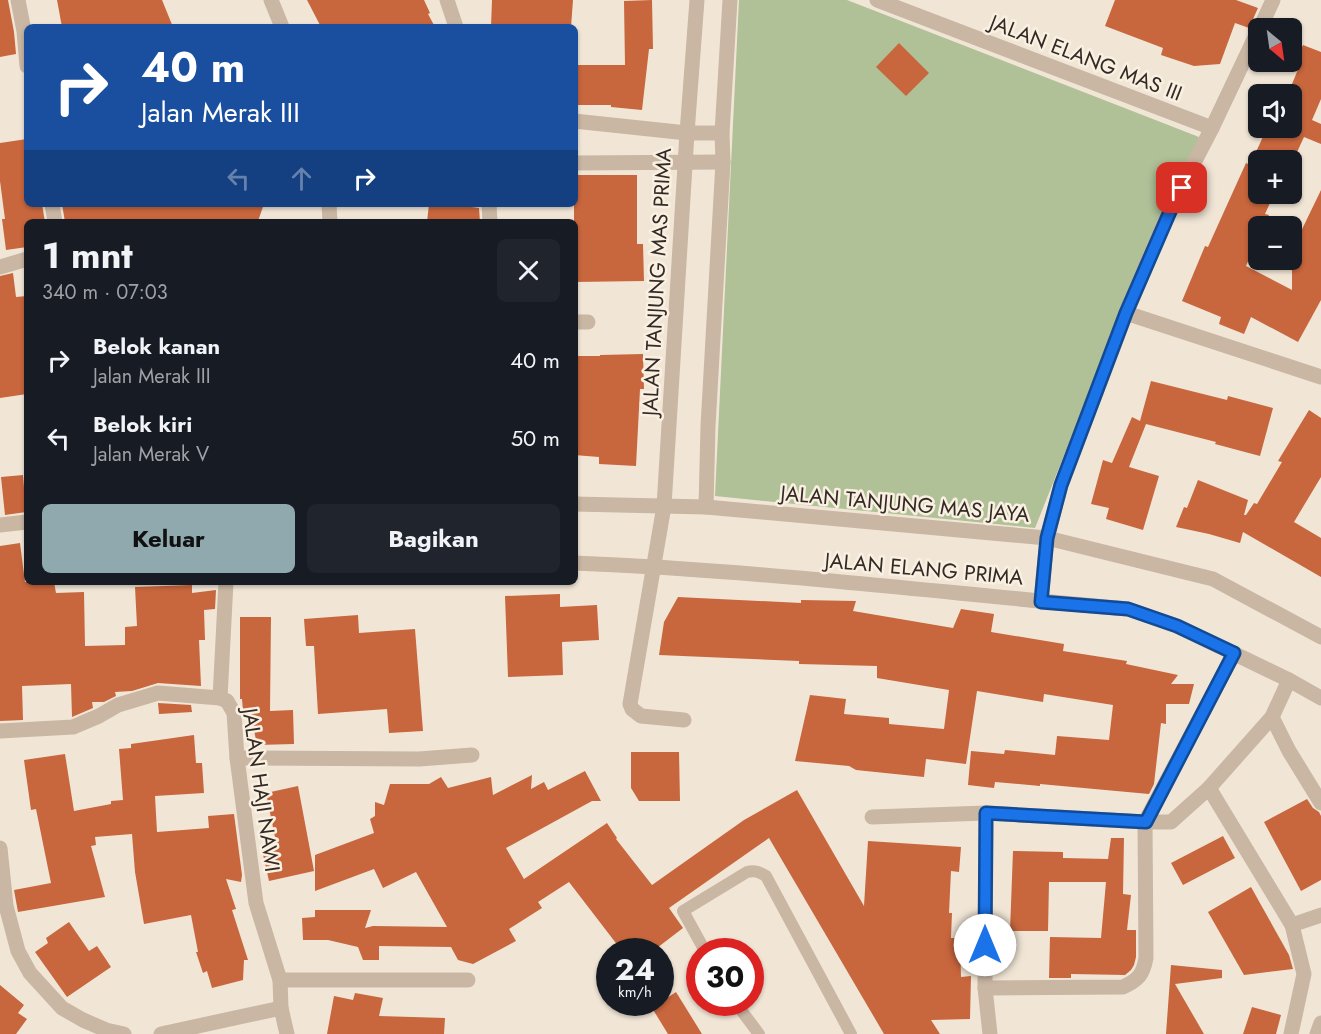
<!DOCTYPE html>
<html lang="id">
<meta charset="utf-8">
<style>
:root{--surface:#171b24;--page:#20242c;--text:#f1f3f6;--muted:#9ea1a6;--accent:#90a9ae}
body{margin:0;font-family:Jost,sans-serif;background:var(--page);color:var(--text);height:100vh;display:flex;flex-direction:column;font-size:22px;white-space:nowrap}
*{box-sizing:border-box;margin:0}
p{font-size:20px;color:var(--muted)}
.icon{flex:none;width:33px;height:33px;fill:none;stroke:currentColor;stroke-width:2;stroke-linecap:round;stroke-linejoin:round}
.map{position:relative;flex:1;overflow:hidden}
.details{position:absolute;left:24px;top:219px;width:554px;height:366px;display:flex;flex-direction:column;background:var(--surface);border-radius:9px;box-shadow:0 2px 4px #0004}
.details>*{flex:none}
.top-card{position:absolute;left:24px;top:24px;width:554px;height:183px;border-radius:9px;box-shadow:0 2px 4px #0004;background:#1a4fa0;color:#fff;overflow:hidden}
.needle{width:39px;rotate:151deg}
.tools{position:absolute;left:1248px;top:18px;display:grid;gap:12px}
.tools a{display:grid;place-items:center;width:54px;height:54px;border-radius:9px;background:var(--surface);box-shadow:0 2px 4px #0004;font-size:30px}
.speed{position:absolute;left:596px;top:938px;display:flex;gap:12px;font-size:30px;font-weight:700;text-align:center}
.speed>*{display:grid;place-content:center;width:78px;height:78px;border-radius:50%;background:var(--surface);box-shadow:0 2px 4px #0004;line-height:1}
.speed small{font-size:15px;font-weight:400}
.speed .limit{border:9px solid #d22;background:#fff;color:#111}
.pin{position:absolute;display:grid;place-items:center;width:51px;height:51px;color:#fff;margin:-26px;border-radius:12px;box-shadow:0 3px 9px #0006}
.me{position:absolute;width:66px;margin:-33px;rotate:0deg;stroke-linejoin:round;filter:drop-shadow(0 0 4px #0008)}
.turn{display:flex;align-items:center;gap:21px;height:126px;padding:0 18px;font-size:27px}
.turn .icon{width:78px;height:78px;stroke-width:2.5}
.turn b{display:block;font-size:42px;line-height:51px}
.lanes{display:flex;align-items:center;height:57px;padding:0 18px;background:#0003;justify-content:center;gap:30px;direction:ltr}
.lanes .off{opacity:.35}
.round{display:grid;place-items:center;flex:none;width:63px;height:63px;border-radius:9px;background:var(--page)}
.head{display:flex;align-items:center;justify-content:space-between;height:102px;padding:0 18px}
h1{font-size:36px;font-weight:700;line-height:45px}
.primary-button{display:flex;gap:12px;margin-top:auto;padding:12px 18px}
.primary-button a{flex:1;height:69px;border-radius:9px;background:var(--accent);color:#111;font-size:24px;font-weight:700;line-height:69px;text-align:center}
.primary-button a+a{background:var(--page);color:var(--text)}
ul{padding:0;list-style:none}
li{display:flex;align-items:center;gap:18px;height:78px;padding:0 18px}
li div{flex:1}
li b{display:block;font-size:22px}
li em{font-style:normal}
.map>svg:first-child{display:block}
.green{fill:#b0c097}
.building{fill:#c8663d}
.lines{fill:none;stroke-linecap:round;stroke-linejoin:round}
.service{stroke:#c9b6a3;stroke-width:12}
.minor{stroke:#c9b6a3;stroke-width:15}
.route-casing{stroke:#114b97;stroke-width:15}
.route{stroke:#1a73e8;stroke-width:10}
.labels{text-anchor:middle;stroke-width:5;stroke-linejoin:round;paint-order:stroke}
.street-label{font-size:21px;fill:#332a25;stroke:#f9f0e2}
</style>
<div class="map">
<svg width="1321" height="1034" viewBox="0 0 1321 1034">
<rect width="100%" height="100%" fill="#f1e6d6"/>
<path class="green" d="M739 0H847L1199 137 1121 313 1035 528 715 496Z"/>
<g class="building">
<path d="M0 0H8L14 32 16 54 0 57Z"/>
<path d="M57 0H162L173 27H62Z"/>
<path d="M307 0H424L430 13 428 14 435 27H321Z"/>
<path d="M492 0H573L571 27H491Z"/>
<path d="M652 0 653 49H649L642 110 611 107V105H574V65H625L624 1Z"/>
<path d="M1115 0H1236L1258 8 1249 28 1235 23 1220 64 1194 66 1161 55 1163 48 1105 26Z"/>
<path d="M899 43 929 73 906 96 876 67Z"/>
<path d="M1303 45 1321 52V99L1312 120 1321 124V144L1304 137 1292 163V160H1258V194H1274L1265 214 1269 215 1264 226H1258V239L1246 266 1292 290V250L1321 190V300L1298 342 1251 317 1244 334 1219 324 1221 317 1182 301 1205 246 1208 247 1246 163 1250 165 1267 128H1292V84L1299 67 1294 65Z"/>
<path d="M27 139V204H42L45 222H27V247L6 250 2 219H5L0 181V143Z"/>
<path d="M574 175H637V244H643L644 281 574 282Z"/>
<path d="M62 204H264L258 221 202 222H65Z"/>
<path d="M429 204H450L479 208 480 222H427Z"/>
<path d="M13 273 16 297 27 296V394L0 398V276Z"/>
<path d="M643 354 644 389H640L636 466 599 464V457L574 455V356H600V355Z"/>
<path d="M1151 381 1227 400 1228 396 1273 408 1260 456 1215 444 1216 442 1146 424 1129 467 1159 476 1143 530 1106 519 1109 508 1091 504 1103 460 1112 463 1132 417 1140 421Z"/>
<path d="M1309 410 1321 418V477L1294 522 1321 538V577L1243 532 1240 543 1209 534 1176 527 1184 507 1187 508 1198 480 1248 500 1244 515H1246L1254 503 1257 504 1282 462 1278 461Z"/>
<path d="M23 475 26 512 5 515 1 477Z"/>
<path d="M20 543 25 582H54L56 593 84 592 85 646 125 645V627L137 626 135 587 192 585V593L216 590 215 609 204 610 205 640H199L201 686 158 683 132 691 115 692 116 696 104 702H92L93 708 72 717 71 684 22 686 23 720 0 721V546Z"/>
<path d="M560 594V607L597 605 599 640 562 642 563 675 508 677 505 596Z"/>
<path d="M678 597 801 603V600L856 601 853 611 953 628 961 609 994 614 991 632 1064 644 1063 651 1127 661 1126 664 1178 675 1171 684H1194L1189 704H1166V724L1161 723 1154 784 1149 794 1040 784V786L995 782 994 788 968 785 971 751 1004 754 1005 750 1055 755 1057 736 1109 740 1113 705 1044 694 1043 702 977 691 966 764 926 759 924 777 856 770 849 766 795 761 810 695 846 699 844 714 889 718V724L944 729 949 690 877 678V666L799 664V661L659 655 664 622Z"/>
<path d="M358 615 359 633 415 629 423 731 389 733 387 709 318 714 314 646H306L304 619Z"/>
<path d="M240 617H271L270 711 293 710 294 744 257 745 250 710 243 711 242 699H240Z"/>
<path d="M158 703 191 705 192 712 159 714Z"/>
<path d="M194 735 196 763H202L204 793 155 796 157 832 209 828 208 816 234 814 242 875 241 882 226 879 236 909 232 910 248 960H244L243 980 212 988 207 971 203 973 196 952H198L191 915 144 924 135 872 132 834 95 837 96 845 91 846 105 897 18 912 14 890 51 883 36 809 31 810 24 760 65 754 74 811 111 804V801L123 800 119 749 131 748V744Z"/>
<path d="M631 752H679L680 801H639L631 788Z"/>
<path d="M585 771 601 801H592L506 848 524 879 607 823 617 838 616 839 652 885 744 820 797 790 864 906 868 841 961 847 959 872 951 871 949 913H952L951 938H960L961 977 971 976 970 1019 931 1020 940 1034H884L769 838 669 908 683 928 653 951H622L569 882 538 902 542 908 509 929 516 941 473 964 458 960 451 947 379 946V960H363L358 947 328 940H303L302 918 315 917V910H371L365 928 373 926 447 927 416 872 383 888 374 869 315 891V855L374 833 370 819 375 816V802L384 805 390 784H429L441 777 448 788 491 777 493 795 532 775 531 789 544 782 548 790Z"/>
<path d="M298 786 314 871 269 881 262 850 277 847 266 793Z"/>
<path d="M1307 799 1313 808 1319 812 1321 816V880L1301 891 1264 822Z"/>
<path d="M1223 836 1235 858 1183 885 1171 863Z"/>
<path d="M1111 838H1124L1123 894 1131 895 1127 930H1136V957L1134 965 1131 970 1125 975 1071 974V978H1049L1050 937 1101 938 1106 882H1049L1048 931H1010L1013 851 1063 852V858L1108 859Z"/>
<path d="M1251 887 1289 955 1293 969 1244 975 1208 912Z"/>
<path d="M69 922 89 951 97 946 111 967 67 997 35 952 48 943 46 938Z"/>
<path d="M1171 965 1222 970V978L1175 984 1204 1034H1166Z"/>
<path d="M0 985 24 1005 18 1013 27 1019 16 1034H0Z"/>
<path d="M676 992 702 1034H668L652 1008Z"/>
<path d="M355 993 383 998 379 1016 445 1018 444 1034H327L334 996 353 1000Z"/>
<path d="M1252 1007 1281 1015 1276 1034H1243Z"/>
</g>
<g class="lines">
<g class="service">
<path d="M705 951 683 911 747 872C755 870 759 872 766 876L851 1034"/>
<path d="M735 1002 759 1034"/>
</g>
<g class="minor">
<path d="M18 0 24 31 27 66"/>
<path d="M271 0 282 27"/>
<path d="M447 0 456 27"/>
<path d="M877 0 1212 128"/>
<path d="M1260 28 1273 0"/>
<path d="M574 121 687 133H722"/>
<path d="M574 163 723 162"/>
<path d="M52 204 55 222"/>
<path d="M329 204 330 222"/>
<path d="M489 204 490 222"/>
<path d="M0 267 27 259"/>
<path d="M1126 313 1321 377"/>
<path d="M574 322H588"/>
<path d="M574 504 706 507 1047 538 1213 579 1321 637"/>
<path d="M706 507 708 426 723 162 722 133 730 0"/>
<path d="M0 525 27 522"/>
<path d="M574 563C759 570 943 593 1128 609L1177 626 1289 680 1321 698"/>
<path d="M1041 601 1047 538 1061 485 1126 313 1171 207 1212 128 1258 31"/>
<path d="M1289 680 1272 717 1289 751 1321 803"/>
<path d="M220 698 226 582"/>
<path d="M684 720 641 716 632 709 630 704 664 506 687 133 697 0"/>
<path d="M0 731 73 727 99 716 118 705 158 693 220 698 227 701 234 713 237 758 256 903 280 980 281 1008 287 1034"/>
<path d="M237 758 419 759 472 755"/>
<path d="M1209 788 1292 925 1304 974 1291 1034"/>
<path d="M986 813 985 988 1123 987C1138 980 1143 975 1146 958L1145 822 1234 653"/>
<path d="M872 817 986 813 1145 822H1171L1209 788 1272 717"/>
<path d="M0 848 6 906 18 951 30 973 62 1008 83 1020 106 1030 124 1034"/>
<path d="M1292 925 1321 915"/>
<path d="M280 980H468"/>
<path d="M985 988 990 1034"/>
<path d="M161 1034 281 1008"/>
<path d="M1317 1034 1321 1023"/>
</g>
</g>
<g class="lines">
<g class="route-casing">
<path id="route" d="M985 945 986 813 1146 822 1234 653 1177 626 1128 609 1041 602 1047 538 1061 485 1126 313 1172 207 1182 188"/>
</g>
<use href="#route" class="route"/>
</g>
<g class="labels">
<g class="street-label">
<text transform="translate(1086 58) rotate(21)" y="7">JALAN ELANG MAS III</text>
<text transform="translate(657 282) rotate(-87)" y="7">JALAN TANJUNG MAS PRIMA</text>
<text transform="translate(905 504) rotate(5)" y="7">JALAN TANJUNG MAS JAYA</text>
<text transform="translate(924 569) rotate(5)" y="7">JALAN ELANG PRIMA</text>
<text transform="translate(261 790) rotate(82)" y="7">JALAN HAJI NAWI</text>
</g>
</g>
</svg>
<div class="tools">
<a><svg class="needle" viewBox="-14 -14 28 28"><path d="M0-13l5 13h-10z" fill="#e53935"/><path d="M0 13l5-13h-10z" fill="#9ea1a6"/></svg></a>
<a><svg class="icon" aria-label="sound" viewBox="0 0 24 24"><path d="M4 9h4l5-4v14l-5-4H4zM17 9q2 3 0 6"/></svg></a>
<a>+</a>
<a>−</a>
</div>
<div class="speed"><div>24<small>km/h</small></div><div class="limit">30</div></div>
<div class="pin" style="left:1182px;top:188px;background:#d93025"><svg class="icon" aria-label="arrive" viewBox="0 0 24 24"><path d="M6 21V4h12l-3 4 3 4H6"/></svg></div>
<svg class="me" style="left:985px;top:945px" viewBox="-20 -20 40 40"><circle r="19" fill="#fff"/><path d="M0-13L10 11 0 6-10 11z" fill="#1a73e8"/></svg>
<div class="top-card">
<div class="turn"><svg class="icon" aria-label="right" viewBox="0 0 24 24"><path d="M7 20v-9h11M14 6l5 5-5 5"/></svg><div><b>40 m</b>Jalan Merak III</div></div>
<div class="lanes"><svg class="icon off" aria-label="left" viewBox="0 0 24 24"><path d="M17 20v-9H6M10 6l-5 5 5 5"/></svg><svg class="icon off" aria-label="ahead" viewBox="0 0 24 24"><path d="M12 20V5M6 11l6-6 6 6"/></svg><svg class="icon" aria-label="right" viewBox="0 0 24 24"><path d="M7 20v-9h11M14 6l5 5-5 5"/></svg></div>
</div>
<section class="details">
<div class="head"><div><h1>1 mnt</h1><p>340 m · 07:03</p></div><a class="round"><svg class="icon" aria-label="close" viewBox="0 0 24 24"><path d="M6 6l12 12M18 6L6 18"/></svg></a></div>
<ul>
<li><svg class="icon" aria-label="right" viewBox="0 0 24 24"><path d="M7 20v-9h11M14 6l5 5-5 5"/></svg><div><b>Belok kanan</b><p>Jalan Merak III</p></div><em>40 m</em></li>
<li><svg class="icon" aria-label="left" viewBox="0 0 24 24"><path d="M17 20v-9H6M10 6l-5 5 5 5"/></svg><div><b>Belok kiri</b><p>Jalan Merak V</p></div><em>50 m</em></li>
</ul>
<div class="primary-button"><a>Keluar</a><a>Bagikan</a></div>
</section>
</div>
